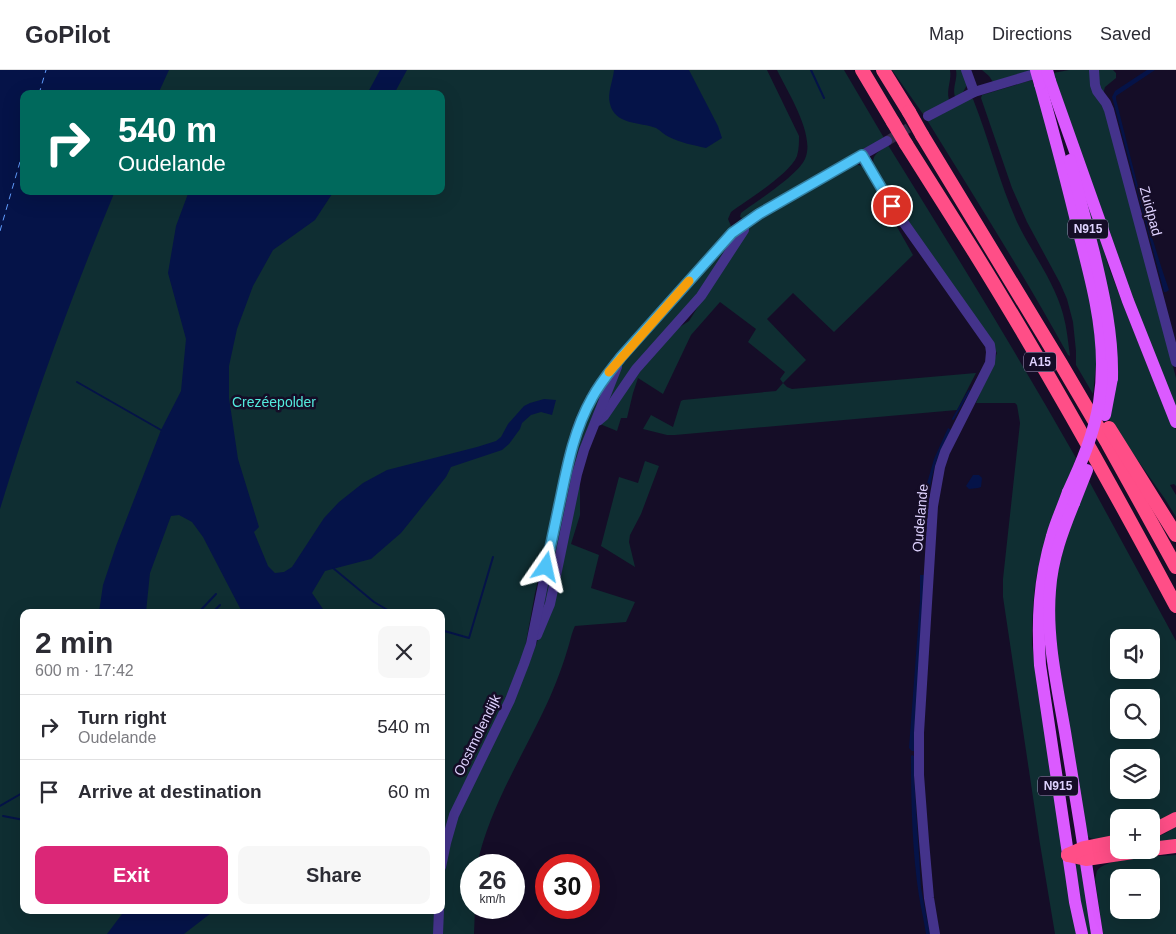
<!DOCTYPE html>
<meta charset="utf-8">
<style>
:root{--surface:#fff;--page:#f7f7f7;--text:#2b2b33;--muted:#7c7c81;--line:#e1e1e2;--accent:#db2777}
body{margin:0;font-family:Arial,sans-serif;background:var(--page);color:var(--text);height:100vh;display:flex;flex-direction:column;font-size:19px;white-space:nowrap}
*{box-sizing:border-box;margin:0}
p{font-size:16px;color:var(--muted)}
.icon{flex:none;width:28px;height:28px;fill:none;stroke:currentColor;stroke-width:2;stroke-linecap:round;stroke-linejoin:round}
.map{position:relative;flex:1;overflow:hidden}
.panel{position:absolute;left:20px;top:539px;width:425px;height:305px;display:flex;flex-direction:column;background:var(--surface);border-radius:10px;box-shadow:0 5px 20px #0002}
.panel>*{flex:none}
.top-card{position:absolute;left:20px;top:20px;width:425px;height:105px;border-radius:10px;box-shadow:0 5px 20px #0002;background:#00695c;color:#fff;overflow:hidden}
.controls{position:absolute;left:1110px;top:559px;display:grid;gap:10px}
.controls a{display:grid;place-items:center;width:50px;height:50px;border-radius:10px;background:var(--surface);box-shadow:0 5px 20px #0002;font-size:25px}
.speed{position:absolute;left:460px;top:784px;display:flex;gap:10px;font-size:25px;font-weight:700;text-align:center}
.speed>*{display:grid;place-content:center;width:65px;height:65px;border-radius:50%;background:var(--surface);box-shadow:0 5px 20px #0002;line-height:1}
.speed small{font-size:12px;font-weight:400}
.speed .limit{border:8px solid #d22;background:#fff;color:#111}
.pin{position:absolute;display:grid;place-items:center;width:42px;height:42px;color:#fff;margin:-21px;border:2px solid #fff;border-radius:50%;box-shadow:0 1px 5px #0007}
.me{position:absolute;width:55px;margin:-28px;rotate:11deg;stroke-linejoin:round;filter:drop-shadow(0 0 4px #0008)}
.turn{display:flex;align-items:center;gap:18px;height:105px;padding:0 15px;font-size:22px}
.turn .icon{width:65px;height:65px;stroke-width:2.5}
.turn b{display:block;font-size:35px;line-height:42px}
.round{display:grid;place-items:center;flex:none;width:52px;height:52px;border-radius:10px;background:var(--page)}
.overview{display:flex;align-items:center;justify-content:space-between;height:85px;padding:0 15px}
h1{font-size:30px;font-weight:800;line-height:38px}
.cta{display:flex;gap:10px;margin-top:auto;padding:10px 15px}
.cta a{flex:1;height:58px;border-radius:10px;background:var(--accent);color:#fff;font-size:20px;font-weight:800;line-height:58px;text-align:center}
.cta a+a{background:var(--page);color:var(--text)}
ul{padding:0;list-style:none}
li{display:flex;align-items:center;gap:15px;height:65px;padding:0 15px;border-top:1px solid var(--line)}
li div{flex:1}
li b{display:block;font-size:19px}
li em{font-style:normal}
header{display:flex;align-items:center;gap:30px;box-sizing:border-box;height:70px;padding:0 25px;background:var(--surface);border-bottom:1px solid var(--line)}
header strong{font-size:24px}
nav{display:flex;gap:28px;margin-inline-start:auto;font-size:18px}
.map>svg:first-child{display:block}
.green{fill:#0f2e32;fill-rule:evenodd}
.water{fill:#051348}
.lines{fill:none;stroke-linecap:round;stroke-linejoin:round}
.stream{stroke:#051348;stroke-width:2}
.ferry{stroke:#619dff;stroke-width:1;stroke-dasharray:6 5;stroke-linecap:butt}
.minor-tunnel{stroke:#332b47;stroke-width:10;stroke-dasharray:10 5;stroke-linecap:butt}
.minor{stroke:#44338b;stroke-width:10}
.major{stroke:#db5aff;stroke-width:12}
.highway{stroke:#ff4e87;stroke-width:14}
.major-bridge{stroke:#db5aff;stroke-width:12}
.highway-bridge{stroke:#ff4e87;stroke-width:14}
.route-casing{stroke:#337fa1;stroke-width:12}
.route{stroke:#4fc3f7;stroke-width:9}
.slow{stroke:#f59e0b;stroke-width:9}
.labels{text-anchor:middle;stroke-width:5;stroke-linejoin:round;paint-order:stroke}
.shield{fill:#150d27;stroke:#a298be;stroke-width:1}
.shield-label{font-size:12px;font-weight:bold;fill:#dfd3ff}
.street-label{font-size:14px;fill:#dfd3ff;stroke:#150d27}
.park-label{font-size:14px;fill:#53ebdd;stroke:#150d27}
</style>
<header>
<strong>GoPilot</strong>
<nav><a>Map</a><a>Directions</a><a>Saved</a></nav>
</header>
<div class="map">
<svg width="1176" height="864" viewBox="0 0 1176 864">
<rect width="100%" height="100%" fill="#150d27"/>
<g class="green">
<path d="M164 0H767L799 66C799 72 799 79 797 86 790 104 747 130 731 142L728 149 731 156 729 160 628 273 614 286 589 326 570 372 535 523 525 578 515 609 441 778V542H24V840H435L434 864H0V428L46 286 111 121H441V24H153Z"/>
<path d="M777 0H844L884 68 743 149 740 147 741 143C757 131 798 105 805 89 816 65 787 21 777 0Z"/>
<path d="M892 0H950C952 10 946 19 949 30L923 44Z"/>
<path d="M956 0H963L967 15 962 24 955 27C952 17 958 9 956 0Z"/>
<path d="M982 0H1030V1L993 12 989 6Z"/>
<path d="M1069 0H1113L1116 3V8L1105 17 1103 24 1176 308V340L1160 304 1053 3Z"/>
<path d="M1032 10 1042 31 1079 168 1098 275 1093 324 1076 295V281L1073 252 1067 229 1060 213 1027 152 1012 118 981 28 982 25Z"/>
<path d="M970 29H973C989 69 999 112 1017 152 1032 183 1054 211 1063 244 1067 258 1068 272 1070 286L1068 285C1024 205 975 128 927 50Z"/>
<path d="M888 75C952 178 1016 282 1076 388 1064 420 1050 453 1041 486 1033 515 1032 546 1032 575L1067 808 1080 864H1055L1040 774 1003 527V509L1020 353 1017 335 1015 333H976L997 283 986 265 879 109C871 90 869 87 888 75Z"/>
<path d="M1073 83 1093 144 1109 198 1128 247 1150 302 1176 360V416L1174 414 1170 415 1176 425V447L1165 429 1108 348Z"/>
<path d="M853 95H859L863 97 913 185 834 262 793 223 767 249 806 290 783 313 787 317 792 319 976 303 957 340 675 365H667L643 359 651 345 673 357 681 331 683 330 776 321 783 313 780 309 785 302 748 272 756 259 720 232 691 265 663 324 638 308 633 323 627 348H621L617 361 600 354 635 304 672 262 689 251 747 159 750 155Z"/>
<path d="M737 163 698 225 600 346 621 291Z"/>
<path d="M609 305 595 346 551 519 537 556 569 398 587 344Z"/>
<path d="M645 391 659 396 641 444 630 465 629 472 635 497 601 476 619 407 638 413Z"/>
<path d="M580 402V445L571 474 599 485 591 518 635 532 626 552 575 556C571 564 570 573 567 581 561 601 552 624 543 642 519 692 489 740 477 795H471V838H475L474 864H441L443 804 445 790 454 754 530 591 556 520Z"/>
<path d="M1089 411 1176 571V744L1151 756V748H1119V766C1108 768 1096 773 1087 766L1056 585 1054 534 1057 504 1070 455ZM1119 568H1151V600H1119ZM1119 628H1151V660H1119ZM1119 688H1151V720H1119Z"/>
<path d="M1176 756V772L1151 775V769L1166 763Z"/>
<path d="M1176 785V864H1103L1095 809C1096 806 1096 804 1097 801 1105 787 1160 786 1176 785ZM1119 808H1151V840H1119Z"/>
<path d="M1078 794 1081 795 1094 864H1084L1075 795Z"/>
</g>
<g class="water">
<path d="M0 0H169L158 24H24V121H115C72 225 33 331 0 439Z"/>
<path d="M380 0H407L394 24H367Z"/>
<path d="M614 0H689L718 56 722 68 706 78C693 75 681 73 669 67 664 65 660 60 656 58 640 52 615 55 610 34 607 23 613 11 614 0Z"/>
<path d="M1147 0H1155L1116 26V29C1132 93 1147 157 1169 220L1166 222H1164L1112 27 1115 21Z"/>
<path d="M189 121H334L315 150 273 180 253 216 237 259 229 296V328L238 389 259 457 254 462 268 496 275 503 284 502 292 497 324 448 339 432 363 413 387 400 477 377 496 371 501 367 508 354 524 336 530 333 544 329 556 330 552 345 541 342 531 345 522 353 520 359 509 374 502 380 451 397 446 407 401 463 371 489 325 501 312 523 325 542H242L203 467 192 452 179 445 171 446 150 503 146 542H99L103 515 116 476 161 360 181 321 186 269 168 203 176 156Z"/>
<path d="M948 358 951 360C948 367 943 374 940 382 931 403 928 427 927 449H923L926 416 928 410 934 389Z"/>
<path d="M973 405H979L982 408 981 417 978 418 969 419 966 416Z"/>
<path d="M920 505H925L914 681H912L909 678 920 531Z"/>
<path d="M912 685 914 686V704L921 818 930 864H926C924 851 921 838 919 826 912 780 911 731 911 686Z"/>
<path d="M125 840H215L184 864H107Z"/>
</g>
<g class="lines">
<g class="stream">
<path d="M811 0 824 28"/>
<path d="M77 312 161 360"/>
<path d="M953 349 969 321"/>
<path d="M333 498 374 532 391 542"/>
<path d="M199 542 216 524"/>
<path d="M213 542 220 535"/>
<path d="M441 560 469 568 493 487"/>
<path d="M0 736 24 722"/>
<path d="M3 746 24 750"/>
</g>
<g class="ferry">
<path d="M39 24 46 0"/>
<path d="M0 161 24 78"/>
</g>
<path class="minor-tunnel" d="M887 71 928 46"/>
<g class="minor">
<path d="M966 0 974 22"/>
<path d="M1094 0 1095 15 1097 21 1106 33 1109 40 1176 292"/>
<path d="M928 46 974 22 1031 5"/>
<path d="M862 85 892 136 990 275 991 282 990 293 945 382 940 397 933 436 919 663V705L924 771 929 828 935 864"/>
<path d="M598 351 604 346 636 299 701 226 744 160 743 155"/>
<path d="M537 565 550 534 553 520 577 404 584 380 617 297"/>
<path d="M441 797 446 773 454 745 510 630 524 594 531 574 567 396C571 380 575 363 582 347 592 325 606 306 621 287L732 163 759 144 887 71"/>
<path d="M438 864 439 840"/>
</g>
<g class="major">
<path d="M1050 11 1128 231 1176 352"/>
<path d="M1040 14C1054 64 1067 113 1079 163 1090 206 1102 249 1102 294"/>
<path d="M1070 90C1078 121 1086 152 1094 183 1104 225 1113 265 1112 308"/>
<path d="M1068 422C1063 437 1056 451 1052 466 1039 510 1037 550 1040 595L1071 804 1075 832 1082 864"/>
<path d="M1074 433C1063 460 1052 489 1050 520 1046 567 1057 615 1065 662 1076 729 1087 797 1097 864"/>
</g>
<g class="highway">
<path d="M862 0 893 52"/>
<path d="M883 0 909 42"/>
<path d="M922 65 1061 294 1108 374 1176 497"/>
<path d="M906 74C929 110 951 145 973 180 1045 296 1112 416 1176 536"/>
<path d="M1109 358 1176 465"/>
<path d="M1151 762 1176 749"/>
<path d="M1151 779 1176 776"/>
<path d="M1068 785 1086 789 1146 780"/>
<path d="M1068 785 1084 778 1119 771"/>
</g>
<g class="major-bridge">
<path d="M1036 0 1040 14"/>
<path d="M1047 0 1050 11"/>
<path d="M1105 345 1112 308"/>
<path d="M1068 422C1081 394 1094 364 1099 333 1101 320 1102 307 1102 294"/>
<path d="M1074 433 1087 400"/>
</g>
<g class="highway-bridge">
<path d="M909 42 922 65"/>
<path d="M893 52 906 74"/>
</g>
</g>
<g class="lines">
<g class="route-casing">
<path id="route" d="M546 497C551 474 556 450 561 426 568 392 575 358 592 328 600 313 611 300 621 287L732 163 759 144 862 85 892 136"/>
</g>
<use href="#route" class="route"/>
<path class="slow" d="M609 302 689 211"/>
</g>
<g class="labels">
<g class="shield">
<rect x="1068" y="149.5" width="40" height="19" rx="4"/>
<rect x="1024" y="282.5" width="32" height="19" rx="4"/>
<rect x="1038" y="706.5" width="40" height="19" rx="4"/>
</g>
<g class="shield-label">
<text x="1088" y="163">N915</text>
<text x="1040" y="296">A15</text>
<text x="1058" y="720">N915</text>
</g>
<g class="street-label">
<text transform="translate(1151 141) rotate(75)" y="5">Zuidpad</text>
<text transform="translate(920 448) rotate(-85)" y="5">Oudelande</text>
<text transform="translate(477 665) rotate(-64)" y="5">Oostmolendijk</text>
</g>
<g class="park-label">
<text x="274" y="337">Crezéepolder</text>
</g>
</g>
</svg>
<div class="controls">
<a><svg class="icon" aria-label="sound" viewBox="0 0 24 24"><path d="M4 9h4l5-4v14l-5-4H4zM17 9q2 3 0 6"/></svg></a>
<a><svg class="icon" aria-label="search" viewBox="0 0 24 24"><circle cx="10" cy="10" r="6"/><path d="M15 15l6 6"/></svg></a>
<a><svg class="icon" aria-label="layers" viewBox="0 0 24 24"><path d="M12 4l9 5-9 5-9-5zM3 14l9 5 9-5"/></svg></a>
<a>+</a>
<a>−</a>
</div>
<div class="speed"><div>26<small>km/h</small></div><div class="limit">30</div></div>
<div class="pin" style="left:892px;top:136px;background:#d93025"><svg class="icon" aria-label="arrive" viewBox="0 0 24 24"><path d="M6 21V4h12l-3 4 3 4H6"/></svg></div>
<svg class="me" style="left:546px;top:497px" viewBox="-20 -20 40 40"><path d="M0-17L14 15 0 8-14 15z" fill="#4fc3f7" stroke="#fff" stroke-width="4"/></svg>
<div class="top-card">
<div class="turn"><svg class="icon" aria-label="right" viewBox="0 0 24 24"><path d="M7 20v-9h11M14 6l5 5-5 5"/></svg><div><b>540 m</b>Oudelande</div></div>
</div>
<section class="panel">
<div class="overview"><div><h1>2 min</h1><p>600 m · 17:42</p></div><a class="round"><svg class="icon" aria-label="close" viewBox="0 0 24 24"><path d="M6 6l12 12M18 6L6 18"/></svg></a></div>
<ul>
<li><svg class="icon" aria-label="right" viewBox="0 0 24 24"><path d="M7 20v-9h11M14 6l5 5-5 5"/></svg><div><b>Turn right</b><p>Oudelande</p></div><em>540 m</em></li>
<li><svg class="icon" aria-label="arrive" viewBox="0 0 24 24"><path d="M6 21V4h12l-3 4 3 4H6"/></svg><div><b>Arrive at destination</b></div><em>60 m</em></li>
</ul>
<div class="cta"><a>Exit</a><a>Share</a></div>
</section>
</div>
